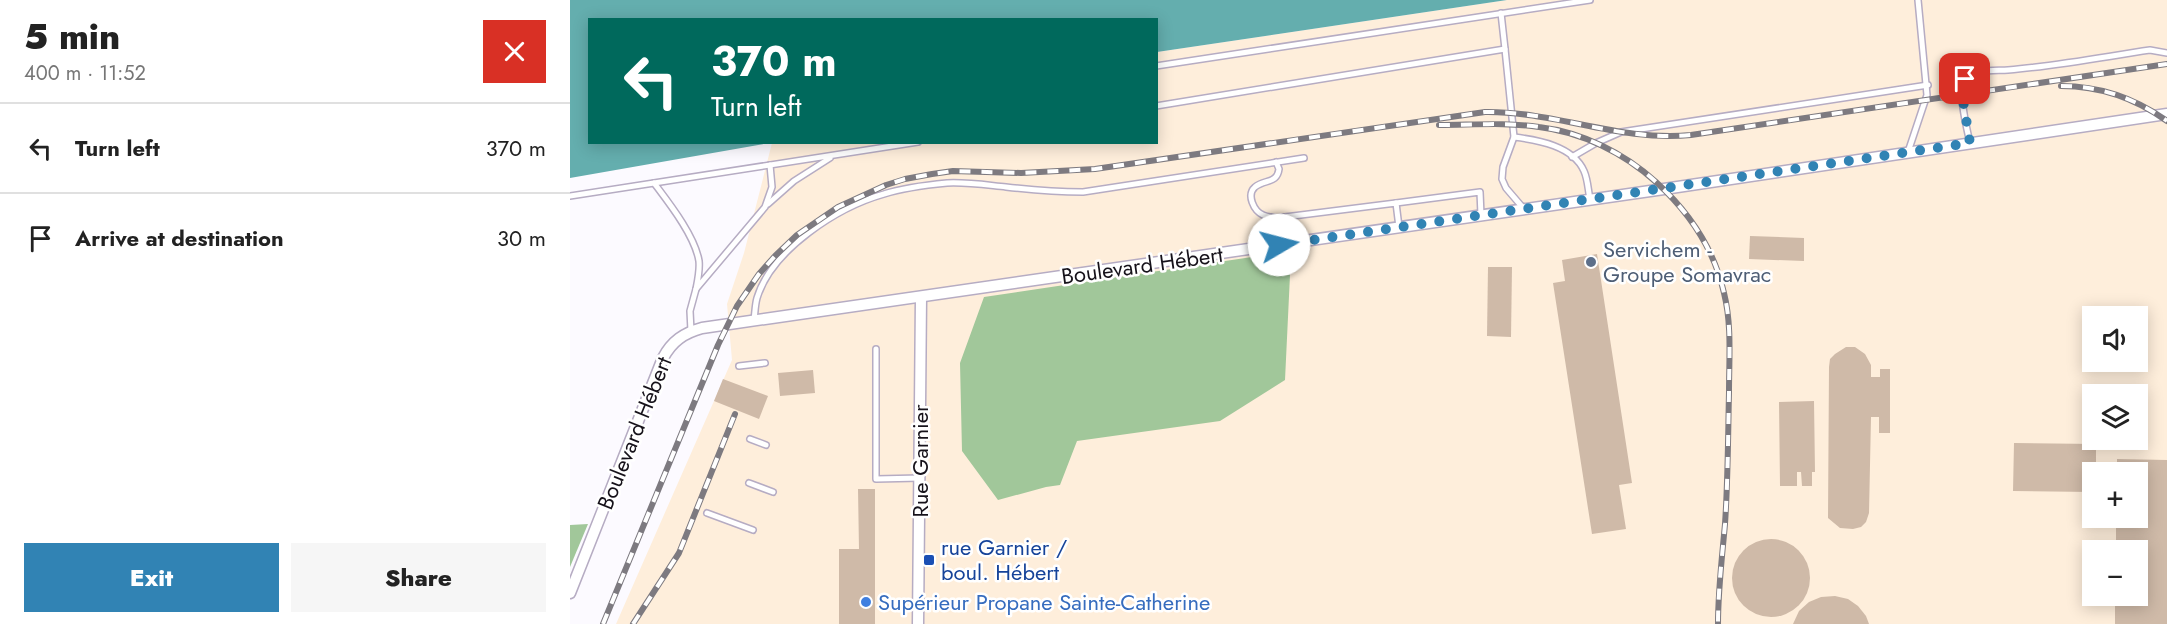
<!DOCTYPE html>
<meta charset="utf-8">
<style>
:root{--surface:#fff;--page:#f6f6f6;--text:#222;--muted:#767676;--line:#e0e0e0;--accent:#3183b4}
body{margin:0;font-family:Jost,sans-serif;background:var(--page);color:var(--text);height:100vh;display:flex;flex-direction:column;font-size:22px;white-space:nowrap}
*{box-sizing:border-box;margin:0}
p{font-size:20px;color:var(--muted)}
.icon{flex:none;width:33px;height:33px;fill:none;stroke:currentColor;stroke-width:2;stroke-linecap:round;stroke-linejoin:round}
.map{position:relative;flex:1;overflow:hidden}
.details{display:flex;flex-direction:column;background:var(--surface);width:570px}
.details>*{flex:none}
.top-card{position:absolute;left:18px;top:18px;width:570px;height:126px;border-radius:0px;box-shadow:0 3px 15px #0003;background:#00695c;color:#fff;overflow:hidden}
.tools{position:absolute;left:1512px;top:306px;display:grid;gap:12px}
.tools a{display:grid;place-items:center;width:66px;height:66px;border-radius:0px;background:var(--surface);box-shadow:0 3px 15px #0003;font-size:30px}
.pin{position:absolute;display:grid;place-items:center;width:51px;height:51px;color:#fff;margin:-26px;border-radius:12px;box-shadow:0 3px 9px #0006}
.me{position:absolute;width:66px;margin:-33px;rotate:82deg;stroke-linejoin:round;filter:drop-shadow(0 0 4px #0008)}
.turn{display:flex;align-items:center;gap:21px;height:126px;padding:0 24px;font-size:27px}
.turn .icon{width:78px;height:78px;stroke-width:2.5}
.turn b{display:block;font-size:42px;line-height:51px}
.round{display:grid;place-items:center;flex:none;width:63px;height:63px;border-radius:0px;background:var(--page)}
.head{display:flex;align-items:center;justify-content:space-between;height:102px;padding:0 24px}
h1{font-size:36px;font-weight:800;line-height:45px}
.primary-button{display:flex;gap:12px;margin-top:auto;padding:12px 24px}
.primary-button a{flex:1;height:69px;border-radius:0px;background:var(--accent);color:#fff;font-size:24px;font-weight:800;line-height:69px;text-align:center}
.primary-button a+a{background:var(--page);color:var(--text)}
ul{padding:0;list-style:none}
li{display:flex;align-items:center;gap:18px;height:90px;padding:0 24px;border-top:2px solid var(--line)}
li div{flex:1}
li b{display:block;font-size:22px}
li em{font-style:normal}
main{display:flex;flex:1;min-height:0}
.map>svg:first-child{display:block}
.industrial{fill:#feeedb;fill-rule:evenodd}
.forest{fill:#a1c79a}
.water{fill:#64aeae}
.building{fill:#cfbaa8}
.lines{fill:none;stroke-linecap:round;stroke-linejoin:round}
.lane-casing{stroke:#b6acc3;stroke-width:8}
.street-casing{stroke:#b6acc3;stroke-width:13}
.lane{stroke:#fff;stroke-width:5}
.street{stroke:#fff;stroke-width:10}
.rail-casing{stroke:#7d7a80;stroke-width:6}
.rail{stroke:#fff;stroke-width:4;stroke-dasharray:11;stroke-linecap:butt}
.route{stroke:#3183b4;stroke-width:10;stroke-dasharray:0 18}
.service-dot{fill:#5c6f8a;stroke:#fff;stroke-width:2}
.transit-dot{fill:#1a4fb4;stroke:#fff;stroke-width:2}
.shop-dot{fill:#3f7fe0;stroke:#fff;stroke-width:2}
.labels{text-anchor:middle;stroke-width:5;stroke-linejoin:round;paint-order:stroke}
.service-label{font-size:22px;fill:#4e5e75;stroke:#fff;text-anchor:start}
.street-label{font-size:22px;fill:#16121a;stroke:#fff}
.transit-label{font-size:22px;fill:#164399;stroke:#fff;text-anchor:start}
.shop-label{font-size:22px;fill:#366cbe;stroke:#fff;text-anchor:start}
</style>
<main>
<section class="details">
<div class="head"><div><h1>5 min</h1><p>400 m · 11:52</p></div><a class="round" style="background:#d93025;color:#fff"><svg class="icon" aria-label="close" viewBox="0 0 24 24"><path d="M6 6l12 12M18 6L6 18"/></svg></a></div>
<ul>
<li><svg class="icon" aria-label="left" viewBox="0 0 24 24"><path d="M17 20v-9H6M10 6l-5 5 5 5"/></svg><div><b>Turn left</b></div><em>370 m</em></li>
<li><svg class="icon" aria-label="arrive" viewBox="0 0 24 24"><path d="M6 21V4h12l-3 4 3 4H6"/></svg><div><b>Arrive at destination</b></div><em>30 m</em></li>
</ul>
<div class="primary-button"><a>Exit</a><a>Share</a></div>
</section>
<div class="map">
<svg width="1597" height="624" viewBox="0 0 1597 624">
<rect width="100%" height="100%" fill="#fcfaff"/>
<path class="industrial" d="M937 0H1597V624H46L162 360 157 304 174 253 202 143 586 142 587 52ZM1522 316H1568V362H1522ZM1522 394H1568V440H1522ZM1522 472H1568V518H1522ZM1522 550H1568V596H1522Z"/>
<g class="forest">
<path d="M709 253 720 275 715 380 650 421 507 441 490 485 476 487 428 500 392 451 390 363 414 297Z"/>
<path d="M18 524 0 567V525Z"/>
</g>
<path class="water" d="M0 0H937L587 52 586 20H20V142L199 143 0 178Z"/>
<g class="building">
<path d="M1180 236 1234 238V261L1179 259Z"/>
<path d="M1027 254 1062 483 1049 485 1056 529 1022 534 983 283 995 281 992 260Z"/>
<path d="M918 267H942L941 337 917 336Z"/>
<path d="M1276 347H1285L1295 354 1301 365V377H1310V369H1320V433H1309V417H1301L1299 513 1296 522 1291 527 1283 529 1270 528 1258 518 1259 367 1260 359 1265 354Z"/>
<path d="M243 370 245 393 210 396 208 373Z"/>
<path d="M153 379 198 396 189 419 144 401Z"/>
<path d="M1244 401 1245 472H1242V486H1232L1231 472H1227V486H1210L1209 402Z"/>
<path d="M1444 443 1526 444V472H1522V492L1443 491Z"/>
<path d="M1547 459 1597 460V624H1545V596H1568V550H1546V518H1568V472H1547Z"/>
<path d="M288 489H305V624H269V549H289Z"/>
<circle cx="1201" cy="578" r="39"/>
<path d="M1265 596 1278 599 1288 606 1296 616 1299 624H1223L1229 611 1239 602 1251 597Z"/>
</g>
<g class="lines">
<g class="lane-casing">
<g id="lane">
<path d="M931 13 935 49"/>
<path d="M586 66 1020 0"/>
<path d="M586 106 935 49 944 137 933 167 932 179 936 188 954 209"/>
<path d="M944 137C968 140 1003 146 1014 171 1018 180 1018 190 1020 199"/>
<path d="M1400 143C1397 129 1387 91 1395 80 1403 68 1426 71 1438 70 1486 66 1533 57 1580 50L1597 53"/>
<path d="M1338 152 1357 95 1348 0"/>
<path d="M1002 157 1026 143 1051 132 1358 85"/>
<path d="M706 162 709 169C707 184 695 179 685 187 676 195 684 211 693 215 697 217 702 217 707 218L826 203 829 227"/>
<path d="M84 183 348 142"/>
<path d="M0 196 84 183C99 203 125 236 129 261 130 270 128 279 126 289"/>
<path d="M826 203 910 192 911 215"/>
<path d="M198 204 224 181 260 158"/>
<path d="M707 218 709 245"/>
<path d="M184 320C185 313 185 305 187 298 202 249 268 207 314 194 333 188 356 185 377 183 397 182 416 185 436 187 462 190 487 192 513 192L734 158"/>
<path d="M121 331 120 311 126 289 195 207 202 187 200 165"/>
<path d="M306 349V479L350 478"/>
<path d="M169 366 195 363"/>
<path d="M180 439 196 445"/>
<path d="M179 483 203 492"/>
<path d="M137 513 183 530"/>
</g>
</g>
<g class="street-casing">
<g id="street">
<path d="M0 593 93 358C102 341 114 333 132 328L1094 189 1597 114"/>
<path d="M348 624 351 297"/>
</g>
</g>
<use href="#lane" class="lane"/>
<use href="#street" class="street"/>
<g class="rail-casing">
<g id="rail">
<path d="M1491 86C1530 86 1565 98 1597 121"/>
<path d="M869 125C902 125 936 122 969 127 1012 132 1054 153 1086 182 1119 212 1144 249 1154 293 1162 325 1159 359 1159 392 1158 436 1158 480 1155 524 1152 558 1148 590 1148 624"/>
<path d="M33 624 148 345 167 306 189 274 205 256 227 235 268 207 316 185 335 179 362 174 383 171 451 173 525 169 915 112C985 111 1050 142 1121 135L1597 64"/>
<path d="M63 624 109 553 165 414"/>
</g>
</g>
<use href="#rail" class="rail"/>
</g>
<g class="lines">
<path class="route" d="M709 245 1400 143 1392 94V86L1395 79"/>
</g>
<circle class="service-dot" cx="1021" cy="262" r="6"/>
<rect class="transit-dot" x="353" y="554" width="12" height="12" rx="3"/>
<circle class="shop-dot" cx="296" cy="602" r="6"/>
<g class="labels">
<g class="service-label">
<text x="1033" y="257">Servichem -<tspan x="1033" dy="25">Groupe Somavrac</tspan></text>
</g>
<g class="street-label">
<text transform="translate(572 265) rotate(-8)" y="8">Boulevard Hébert</text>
<text transform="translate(64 433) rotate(-68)" y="8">Boulevard Hébert</text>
<text transform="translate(350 461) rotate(-90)" y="8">Rue Garnier</text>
</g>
<g class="transit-label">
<text x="371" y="555">rue Garnier /<tspan x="371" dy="25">boul. Hébert</tspan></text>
</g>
<g class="shop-label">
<text x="308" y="610">Supérieur Propane Sainte-Catherine</text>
</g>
</g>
</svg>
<div class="tools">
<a><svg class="icon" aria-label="sound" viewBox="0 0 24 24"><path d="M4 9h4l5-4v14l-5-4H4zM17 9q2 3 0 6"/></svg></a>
<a><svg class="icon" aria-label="layers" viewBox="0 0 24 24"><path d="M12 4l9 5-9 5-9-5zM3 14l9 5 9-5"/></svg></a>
<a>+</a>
<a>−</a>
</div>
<div class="pin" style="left:1395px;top:79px;background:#d93025"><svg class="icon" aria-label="arrive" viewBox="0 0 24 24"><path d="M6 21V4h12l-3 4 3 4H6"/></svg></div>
<svg class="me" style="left:709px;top:245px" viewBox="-20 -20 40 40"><circle r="19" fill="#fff"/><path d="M0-13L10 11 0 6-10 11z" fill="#3183b4"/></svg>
<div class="top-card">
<div class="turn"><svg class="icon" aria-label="left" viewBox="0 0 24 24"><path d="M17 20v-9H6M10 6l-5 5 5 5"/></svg><div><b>370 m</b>Turn left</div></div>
</div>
</div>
</main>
